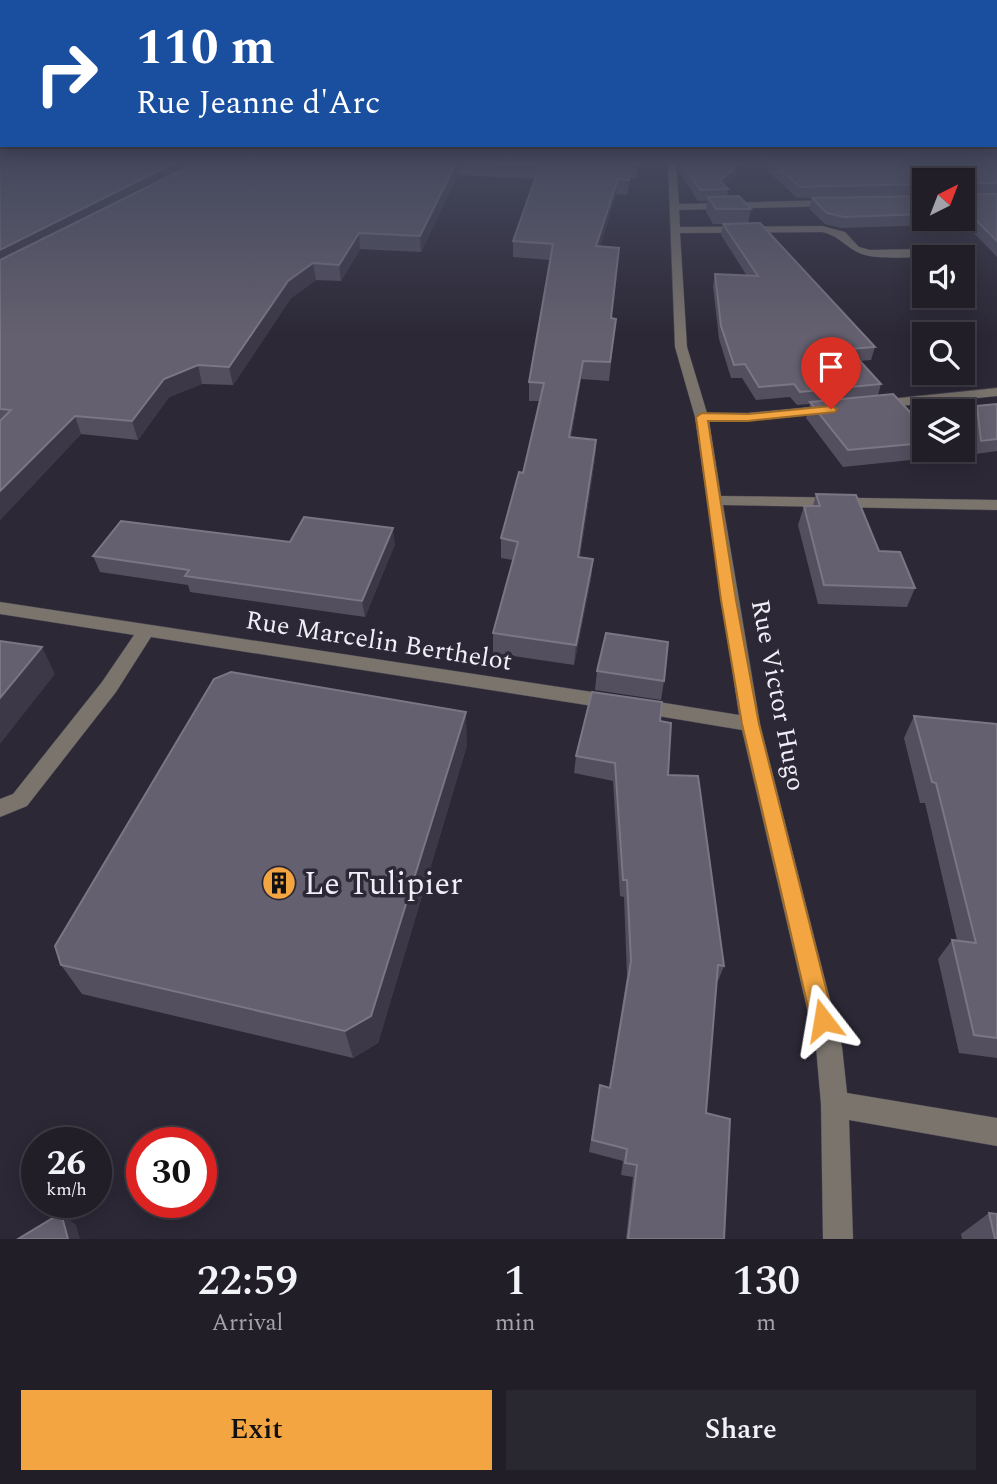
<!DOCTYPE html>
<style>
:root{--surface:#211e28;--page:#292730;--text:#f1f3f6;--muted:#a2a2a8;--line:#3e3c45;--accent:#f2a541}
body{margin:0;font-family:Spectral,serif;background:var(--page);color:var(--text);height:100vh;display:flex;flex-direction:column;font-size:26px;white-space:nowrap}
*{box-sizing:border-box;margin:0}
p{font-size:23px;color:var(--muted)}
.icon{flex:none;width:38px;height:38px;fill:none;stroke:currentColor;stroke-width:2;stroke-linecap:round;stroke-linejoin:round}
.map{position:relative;height:1239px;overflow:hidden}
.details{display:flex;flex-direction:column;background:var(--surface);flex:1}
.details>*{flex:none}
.hud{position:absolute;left:0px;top:0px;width:998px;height:147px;box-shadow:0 4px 18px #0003,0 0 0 2px var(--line);background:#1a4fa0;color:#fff;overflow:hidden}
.needle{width:46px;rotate:42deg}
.fabs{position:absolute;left:912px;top:168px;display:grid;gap:14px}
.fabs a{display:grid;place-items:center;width:63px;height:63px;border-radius:0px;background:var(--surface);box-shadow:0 4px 18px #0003,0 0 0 2px var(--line);font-size:35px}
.speed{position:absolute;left:21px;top:1127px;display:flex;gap:14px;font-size:35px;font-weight:700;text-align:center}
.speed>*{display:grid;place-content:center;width:91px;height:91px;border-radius:50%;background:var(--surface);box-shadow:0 4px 18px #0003,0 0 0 2px var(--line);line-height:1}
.speed small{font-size:18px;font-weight:400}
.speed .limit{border:10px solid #d22;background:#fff;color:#111}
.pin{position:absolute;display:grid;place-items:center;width:60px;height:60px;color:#fff;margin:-72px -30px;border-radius:50% 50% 50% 0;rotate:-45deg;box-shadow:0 0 7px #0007}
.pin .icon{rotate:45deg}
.me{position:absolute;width:77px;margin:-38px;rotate:346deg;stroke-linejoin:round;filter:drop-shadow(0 0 5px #0008)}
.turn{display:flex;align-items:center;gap:24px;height:147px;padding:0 21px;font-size:32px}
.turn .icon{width:91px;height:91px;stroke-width:2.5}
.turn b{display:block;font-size:49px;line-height:60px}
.eta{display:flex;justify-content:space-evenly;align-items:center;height:119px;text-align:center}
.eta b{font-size:42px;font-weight:600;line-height:49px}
.primary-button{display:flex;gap:14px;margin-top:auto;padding:14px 21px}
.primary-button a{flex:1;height:80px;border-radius:0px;background:var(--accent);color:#111;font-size:28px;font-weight:600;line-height:80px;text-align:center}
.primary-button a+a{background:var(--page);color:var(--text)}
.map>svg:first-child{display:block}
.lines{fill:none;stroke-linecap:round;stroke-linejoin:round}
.minor-casing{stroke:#474451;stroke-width:1}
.minor{fill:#7a746d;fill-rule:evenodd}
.wall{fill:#534f5f}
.shaded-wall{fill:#3c3847}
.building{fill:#64606f;stroke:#7a7684;stroke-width:2}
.route{fill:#f2a541;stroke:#9d6b2a;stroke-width:2}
.labels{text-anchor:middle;stroke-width:7;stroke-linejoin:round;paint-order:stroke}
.street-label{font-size:26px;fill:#f0eef8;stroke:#2c2836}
.near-poi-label{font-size:32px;fill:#f0eef8;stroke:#2c2836;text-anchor:start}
</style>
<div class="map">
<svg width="997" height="1239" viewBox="0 0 997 1239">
<rect width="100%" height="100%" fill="#2c2836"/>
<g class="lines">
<g class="minor-casing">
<g id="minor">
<path d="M668 161H676L679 204 834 200 839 203 834 206 679 210 680 227 822 226 845 232 859 247 870 250 971 248 976 251 971 254C944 255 888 261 865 255 847 250 841 236 822 232L680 233 687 347 707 413H748L831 405 838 409 831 413 748 421H709L721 496 997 500V510L723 505 760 724 842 1047 847 1093 997 1118V1146L849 1120 853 1239H823L821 1104 816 1047 742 730 640 713 633 711 630 706 633 701 640 699 739 715 695 417 675 347Z"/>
<path d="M997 388V396L880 408 873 404 880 400Z"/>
<path d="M0 602 612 695 619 697 622 702 619 707 612 709 151 637 116 692 27 806 0 817V799L13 794 102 682 134 635 0 614Z"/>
</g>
</g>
<use href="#minor" class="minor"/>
</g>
<g class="wall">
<path d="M0 161H639L636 179 631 178 627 195 616 194 600 246 612 318 616 319 609 381 581 379 571 438 596 440 595 459 580 557 593 559 591 579 574 665 493 653V633L513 560 501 558V538L523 473 540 401H529V382L550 260 513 257V241L535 179 458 175 421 252 360 249 341 281 316 280 291 298 233 385 202 384 169 397 138 440 81 434 0 520Z"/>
<path d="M678 161H750L725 185 728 189 727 197 751 209 748 224 875 347 871 360 860 361 881 384 878 395 924 427V450H934L930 458 843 467 806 418 810 404 797 405 790 397 756 400 742 378H731L719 339 713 286 715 274 747 276 721 235 723 224H713L706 212 707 201H698L679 172Z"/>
<path d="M757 161H997V257L965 224 841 228 825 224 809 209 812 198 924 196V219H962V180H924V195L797 198Z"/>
<path d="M997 404V451L976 454 972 419 977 406Z"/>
<path d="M816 494 879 551 915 588 907 607 818 604 798 525 804 506H813Z"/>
<path d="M290 542 395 544 365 617 190 592 188 585 100 572 93 556Z"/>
<path d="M597 671 664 681 661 700 595 690Z"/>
<path d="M914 716 997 724V1058L959 1053 938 959 952 940H957L925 803H920L904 738Z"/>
<path d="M660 721 668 775 724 966 718 981H717L706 1113 724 1239H626L633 1177 621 1175 623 1161 589 1152 600 1085 609 1088 627 976 624 897 620 896 613 781 574 773 576 756Z"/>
<path d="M467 745 378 1043 353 1058 82 994 61 965Z"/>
<path d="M989 1213 997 1239H962L961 1234Z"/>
</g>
<g class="shaded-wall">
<path d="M178 161H209L0 269V250Z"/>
<path d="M458 161V175L421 252 420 236Z"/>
<path d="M741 161H750L721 189 720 181Z"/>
<path d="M632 164 631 178 627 195 629 180Z"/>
<path d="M618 179 616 194 595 262 596 246Z"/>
<path d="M359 233 360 249 341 281 339 265Z"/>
<path d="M313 263 316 280 291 298 233 385 229 367 288 281Z"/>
<path d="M583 361 581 379 568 456 569 437Z"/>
<path d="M198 365 202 384 169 397 138 440 132 421 164 379Z"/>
<path d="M75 416 81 434 0 520V491Z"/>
<path d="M596 440 595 459 577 577 578 557Z"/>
<path d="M393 528 395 544 365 617 362 601Z"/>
<path d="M593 559 591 579 574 665 576 645Z"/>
<path d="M42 647 55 674 0 744V698Z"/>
<path d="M466 712 467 745 378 1043 353 1058 345 1031Z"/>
<path d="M61 1213 76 1225 80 1239H68Z"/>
</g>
<g class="building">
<path d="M0 161H178L0 250Z"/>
<path d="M200 161H457L420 236 359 233 339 265 313 263 288 281 229 367 198 365 164 379 132 421 75 416 0 491V421L11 410 0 409V260Z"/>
<path d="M465 161H638V164H632L629 180 618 179 596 246 619 248 611 318 616 319 610 362 583 361 569 437 596 440 578 557 593 559 576 645 493 633 518 542 501 538 519 472 523 473 544 383 529 382 553 244 513 241 540 165Z"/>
<path d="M681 161H741L720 181 728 189 700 190Z"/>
<path d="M770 161H997V183H966L963 186 964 194H997V241L969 213H962V180H924V184L800 187Z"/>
<path d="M739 196 751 209H716L708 197Z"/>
<path d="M924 196V214L844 217 827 213 812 198Z"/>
<path d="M760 223 875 347 849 349 881 384 800 392 794 384 759 387 745 364 734 365 721 326 715 274 758 276 723 224Z"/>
<path d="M893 394 924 427V443L848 450 810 402Z"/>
<path d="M997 404V439L981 441 977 406Z"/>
<path d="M816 494 856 495 879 551 900 552 915 588 824 585 804 506H820Z"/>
<path d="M304 517 393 528 362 601 185 576 189 570 93 556 121 521 290 542Z"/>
<path d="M606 633 668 642 664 681 597 671Z"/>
<path d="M0 641 42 647 0 698Z"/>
<path d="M231 672 466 712 371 1016 345 1031 61 965 55 946 214 679Z"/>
<path d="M592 692 662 702 660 721 671 723 668 775 698 776 724 966 718 965 706 1113 730 1119 724 1239H628L637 1165 625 1163 627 1149 592 1140 600 1085 610 1088 631 961 627 880H623L615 763 576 756Z"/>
<path d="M914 716 997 724V1038L974 1035 952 940 976 943 936 783 932 782Z"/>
<path d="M61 1213 68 1239H18Z"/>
<path d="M989 1213 997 1214V1239H995Z"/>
</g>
<linearGradient id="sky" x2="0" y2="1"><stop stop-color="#18161e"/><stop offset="0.48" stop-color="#45485d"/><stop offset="1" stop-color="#45485d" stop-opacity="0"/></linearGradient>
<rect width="997" height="335" fill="url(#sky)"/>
<path class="route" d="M831 406 837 409 835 412 748 421H708L736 600 759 724 834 1020 831 1028 823 1031 815 1028 811 1020 742 724 721 600 696 417 702 413 748 414Z"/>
<defs>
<g id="building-disc" transform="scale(1.75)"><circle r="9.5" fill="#f2a541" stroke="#2c2836"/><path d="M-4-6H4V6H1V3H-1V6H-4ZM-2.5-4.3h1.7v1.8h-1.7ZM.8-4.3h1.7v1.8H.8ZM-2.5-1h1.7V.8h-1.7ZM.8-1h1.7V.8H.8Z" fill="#111"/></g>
</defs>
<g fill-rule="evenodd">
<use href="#building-disc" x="279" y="883"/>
</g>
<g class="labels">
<g class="street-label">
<text transform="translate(379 640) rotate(9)" y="9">Rue Marcelin Berthelot</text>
<text transform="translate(779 695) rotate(79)" y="9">Rue Victor Hugo</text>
</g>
<g class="near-poi-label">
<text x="304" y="894">Le Tulipier</text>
</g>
</g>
</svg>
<div class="fabs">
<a><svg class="needle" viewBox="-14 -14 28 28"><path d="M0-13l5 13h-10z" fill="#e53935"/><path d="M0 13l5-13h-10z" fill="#a2a2a8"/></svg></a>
<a><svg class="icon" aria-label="sound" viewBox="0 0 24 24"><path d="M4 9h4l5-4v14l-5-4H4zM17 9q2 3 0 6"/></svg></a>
<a><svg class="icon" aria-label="search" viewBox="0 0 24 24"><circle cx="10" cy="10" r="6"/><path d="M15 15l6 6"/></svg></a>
<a><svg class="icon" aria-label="layers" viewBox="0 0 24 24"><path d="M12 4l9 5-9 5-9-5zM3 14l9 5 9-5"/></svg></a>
</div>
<div class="speed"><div>26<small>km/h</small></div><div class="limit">30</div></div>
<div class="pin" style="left:831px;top:409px;background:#d93025"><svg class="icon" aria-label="arrive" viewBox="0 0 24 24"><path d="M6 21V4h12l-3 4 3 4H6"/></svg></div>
<svg class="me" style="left:823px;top:1020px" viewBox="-20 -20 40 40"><path d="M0-17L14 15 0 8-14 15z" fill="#f2a541" stroke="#fff" stroke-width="4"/></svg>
<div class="hud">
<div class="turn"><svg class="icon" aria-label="right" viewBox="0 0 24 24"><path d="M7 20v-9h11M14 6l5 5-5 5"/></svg><div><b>110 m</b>Rue Jeanne d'Arc</div></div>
</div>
</div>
<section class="details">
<div class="eta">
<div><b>22:59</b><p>Arrival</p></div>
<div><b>1</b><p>min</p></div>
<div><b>130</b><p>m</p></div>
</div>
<div class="primary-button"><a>Exit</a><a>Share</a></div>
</section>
